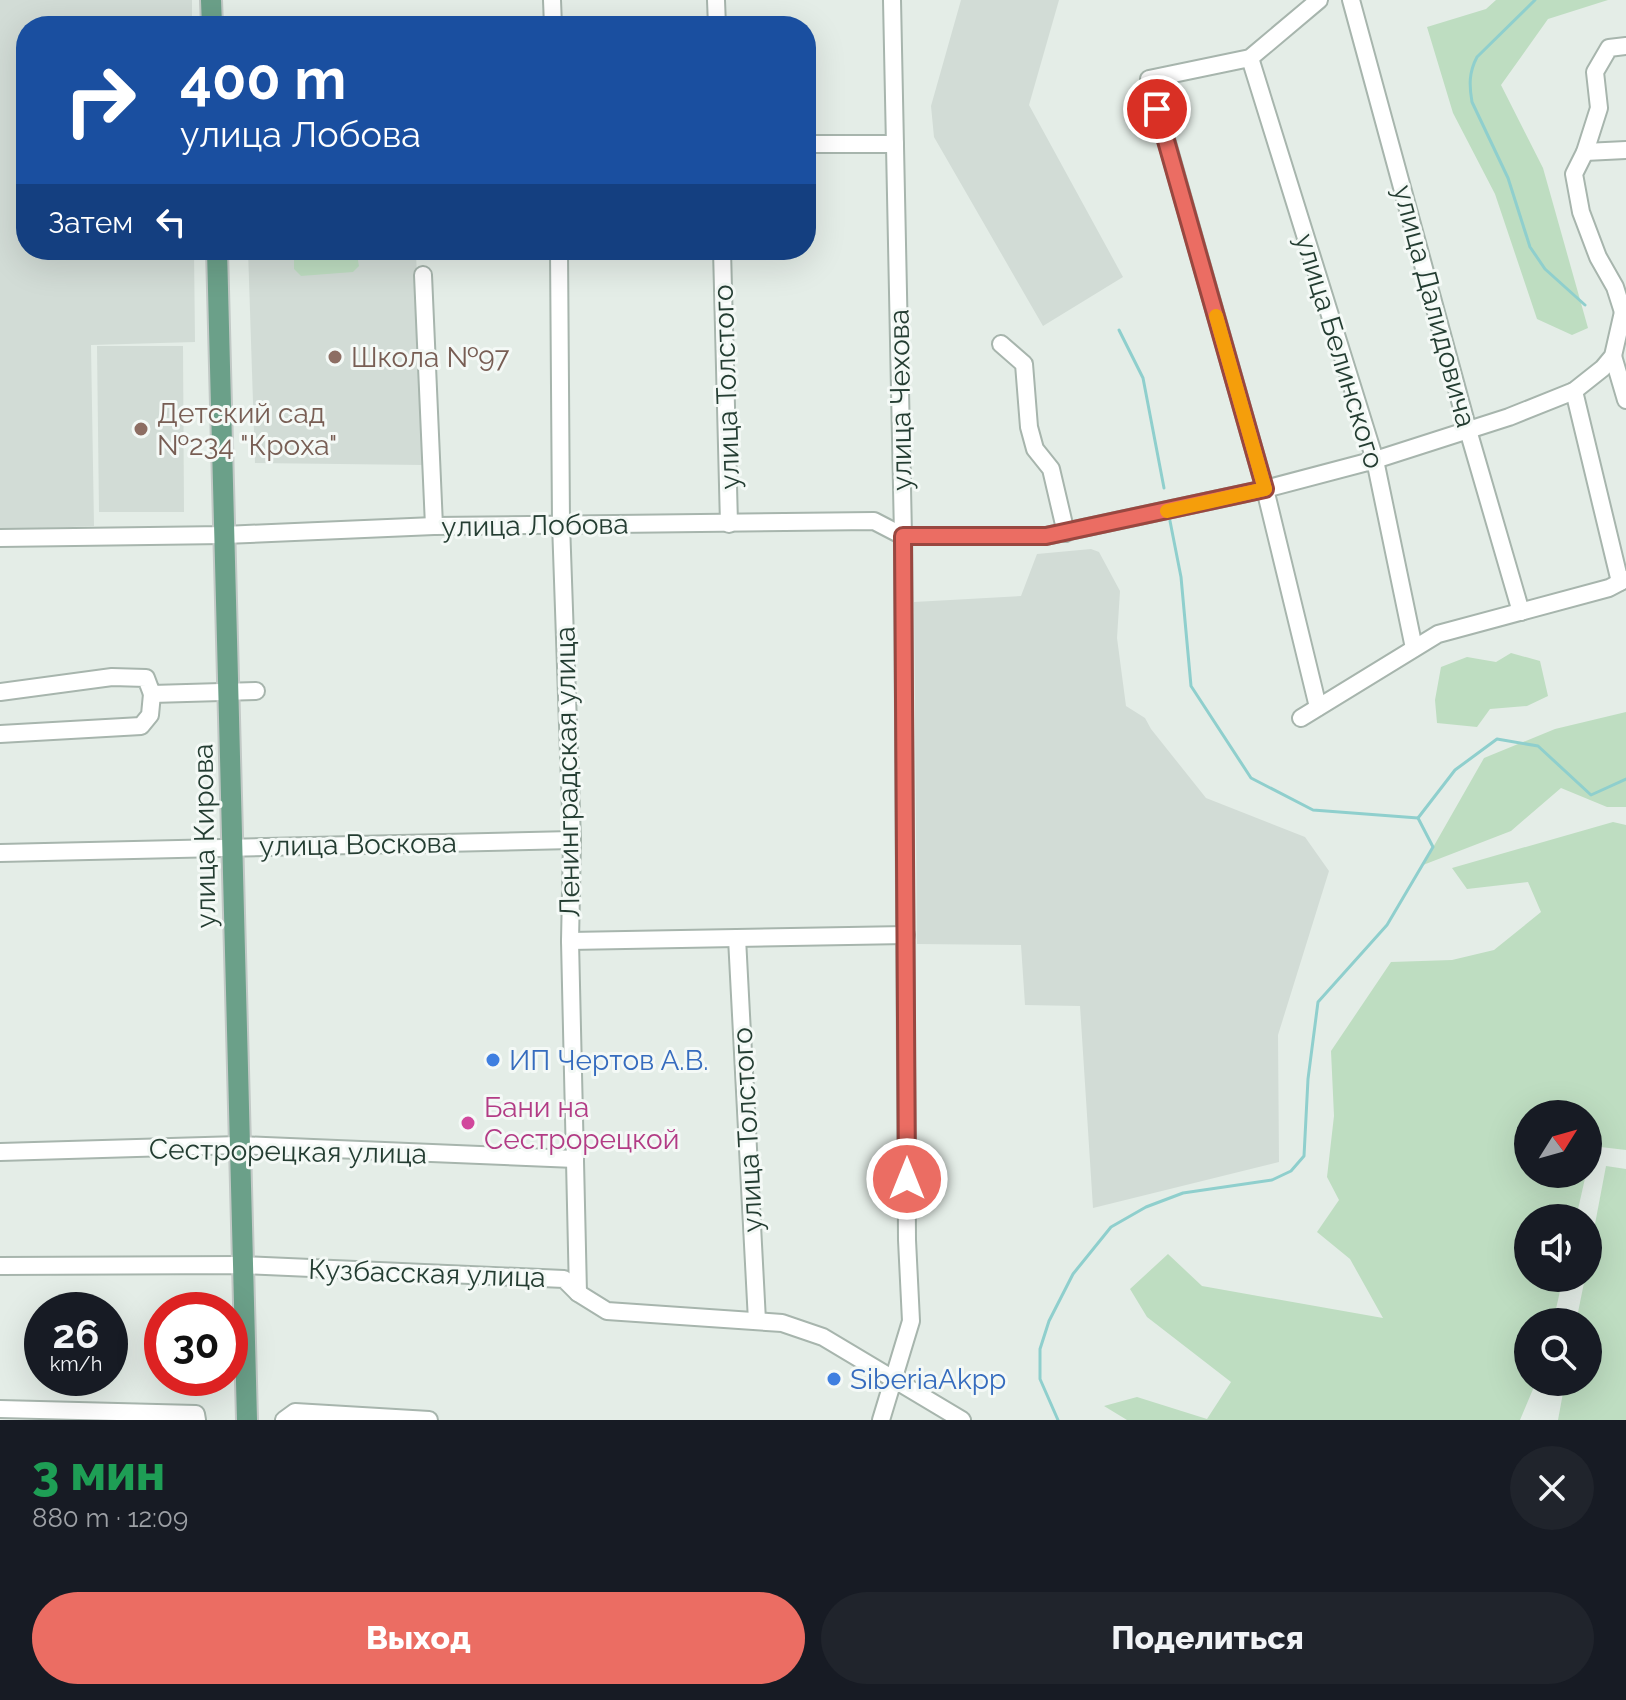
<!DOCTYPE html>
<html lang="ru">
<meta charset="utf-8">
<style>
:root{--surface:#171b24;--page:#20242c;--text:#f1f3f6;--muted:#9ea1a6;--accent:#eb6d63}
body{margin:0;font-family:Raleway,sans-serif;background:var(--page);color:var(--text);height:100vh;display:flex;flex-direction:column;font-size:30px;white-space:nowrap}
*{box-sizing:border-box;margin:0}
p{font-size:26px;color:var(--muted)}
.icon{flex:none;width:44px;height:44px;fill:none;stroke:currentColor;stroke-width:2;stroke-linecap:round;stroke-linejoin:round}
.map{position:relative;height:1420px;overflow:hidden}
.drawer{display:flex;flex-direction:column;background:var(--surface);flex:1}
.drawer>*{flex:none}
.top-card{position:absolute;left:16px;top:16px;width:800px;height:244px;border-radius:32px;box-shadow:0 8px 32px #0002;background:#1a4fa0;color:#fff;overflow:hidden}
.needle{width:52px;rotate:53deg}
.fabs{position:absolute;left:1514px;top:1100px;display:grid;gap:16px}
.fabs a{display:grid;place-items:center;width:88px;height:88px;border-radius:50%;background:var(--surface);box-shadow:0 8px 32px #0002;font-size:40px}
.speed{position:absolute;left:24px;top:1292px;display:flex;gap:16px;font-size:40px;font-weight:700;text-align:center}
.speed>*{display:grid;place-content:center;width:104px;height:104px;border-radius:50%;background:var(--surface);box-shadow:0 8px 32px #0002;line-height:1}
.speed small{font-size:20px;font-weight:400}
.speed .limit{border:12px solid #d22;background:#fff;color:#111}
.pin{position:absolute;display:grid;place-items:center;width:68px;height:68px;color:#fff;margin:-34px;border:4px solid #fff;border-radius:50%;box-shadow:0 2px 8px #0007}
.me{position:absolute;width:88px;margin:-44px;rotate:0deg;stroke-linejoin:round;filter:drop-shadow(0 0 6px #0008)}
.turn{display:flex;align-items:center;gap:28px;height:168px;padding:0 32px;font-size:36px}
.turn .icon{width:104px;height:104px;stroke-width:2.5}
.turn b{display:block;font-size:56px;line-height:68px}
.then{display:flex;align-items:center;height:76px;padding:0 32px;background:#0003;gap:16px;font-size:30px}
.round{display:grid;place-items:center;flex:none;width:84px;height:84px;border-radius:42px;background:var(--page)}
.summary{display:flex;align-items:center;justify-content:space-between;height:136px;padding:0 32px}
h1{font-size:48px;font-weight:800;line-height:60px;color:#1e9e55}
.action{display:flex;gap:16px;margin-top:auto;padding:16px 32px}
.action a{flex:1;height:92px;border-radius:48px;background:var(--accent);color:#fff;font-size:32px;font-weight:800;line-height:92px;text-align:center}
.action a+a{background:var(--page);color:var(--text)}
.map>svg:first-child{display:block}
.built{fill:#d2dcd6}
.green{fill:#beddc1}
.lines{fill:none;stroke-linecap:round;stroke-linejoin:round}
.stream{stroke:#8fcfcd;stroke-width:3}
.minor-casing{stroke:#a7b5ad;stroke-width:20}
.major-casing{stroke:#c2c9c6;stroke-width:24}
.minor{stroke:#fff;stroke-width:16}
.major{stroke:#6ba089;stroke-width:20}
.route-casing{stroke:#994740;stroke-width:20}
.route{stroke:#eb6d63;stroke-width:14}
.slow{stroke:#f59e0b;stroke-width:14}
.education-dot{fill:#8d6e63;stroke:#f4f9f6;stroke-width:3}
.shop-dot{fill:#3f7fe0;stroke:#f4f9f6;stroke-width:3}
.hotel-dot{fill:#d1479c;stroke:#f4f9f6;stroke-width:3}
.labels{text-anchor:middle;stroke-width:6;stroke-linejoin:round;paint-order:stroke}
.street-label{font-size:28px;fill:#243d32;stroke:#f4f9f6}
.education-label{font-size:28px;fill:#785e54;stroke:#f4f9f6;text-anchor:start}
.shop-label{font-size:28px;fill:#366cbe;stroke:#f4f9f6;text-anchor:start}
.hotel-label{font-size:28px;fill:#b23c85;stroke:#f4f9f6;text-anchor:start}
</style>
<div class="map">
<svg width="1626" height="1420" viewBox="0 0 1626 1420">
<rect width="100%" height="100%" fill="#e4ede7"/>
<g class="built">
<path d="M0 0H192V26H26V250H194L195 342 91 345 94 526 0 530Z"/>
<path d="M961 0H1059L1029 105 1123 277 1043 326 934 137 931 106Z"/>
<path d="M248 250H416L423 465 255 463Z"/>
<path d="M97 346H183L184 512H99Z"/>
<path d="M1091 549 1099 552 1120 591 1117 638 1126 706 1145 718 1151 729 1206 798 1305 837 1329 871 1278 1035 1279 1162 1093 1208 1080 1006 1025 1005 1021 945 917 944 914 602 1021 596 1037 554Z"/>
</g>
<g class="green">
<path d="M1496 0H1608L1548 19 1501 85 1543 168 1588 328 1572 335 1537 319 1495 194 1453 113 1427 27 1486 9Z"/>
<path d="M356 250 359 266 353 272 301 276 294 269V250Z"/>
<path d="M1511 653 1540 661 1548 696 1527 706 1490 709 1477 727 1437 723 1435 700 1441 667 1467 657 1496 662Z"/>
<path d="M1626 712V807H1607L1561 788 1511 831 1423 865 1484 758 1555 729Z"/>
<path d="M1613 822 1626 825V1150L1592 1146 1588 1163V1114H1528V1174H1586L1576 1218H1528V1278H1563L1553 1322H1528V1382H1536L1520 1420H1127L1104 1406 1137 1397 1207 1419 1231 1382 1147 1317 1130 1289 1168 1254 1202 1286 1383 1318 1350 1259 1317 1232 1339 1200 1327 1177 1334 1116 1331 1051 1391 962 1452 960 1494 950 1541 912 1528 882 1467 889 1452 868Z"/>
<path d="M1606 1166 1626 1169V1420H1558L1565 1382H1588V1322H1576L1585 1278H1588V1261Z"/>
</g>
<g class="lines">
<g class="stream">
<path d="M1535 0 1477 57C1469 72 1469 85 1472 102L1508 178 1530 247 1545 269 1585 305"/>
<path d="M1119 330 1143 378 1164 488"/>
<path d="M1170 521 1181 577 1191 686 1251 778 1313 810 1418 818"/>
<path d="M1058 1420 1040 1379V1349L1049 1321 1073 1274 1111 1227 1146 1207 1183 1193 1272 1180 1291 1171 1304 1156 1308 1079 1318 1002 1387 925 1433 847 1418 818 1455 770 1497 739 1538 746 1591 795 1626 779"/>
</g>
<g class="minor-casing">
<g id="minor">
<path d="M552 0 553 26"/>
<path d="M716 0 717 26"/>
<path d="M1351 0 1468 430 1521 612"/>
<path d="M1250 58 1375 460 1414 648"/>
<path d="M806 144H895"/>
<path d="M1585 152 1626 150"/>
<path d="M559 250 561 523 572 840 570 941 578 1293"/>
<path d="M722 250 729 524"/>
<path d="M423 275 434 526"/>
<path d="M1623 312 1615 287 1598 257 1581 212 1574 174 1585 152 1599 108 1595 72 1609 48 1626 46"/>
<path d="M1001 344 1024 364 1029 427 1035 449 1051 469 1066 533"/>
<path d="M1613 356 1626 400"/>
<path d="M1574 391 1620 582"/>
<path d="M0 538 224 535 434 526 874 521 903 536H1046L1265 489 1375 460 1509 417 1574 391 1603 368 1613 356 1623 312 1626 309"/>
<path d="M0 692 112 677 146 678 152 694 256 691"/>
<path d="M1318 707 1265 489 1149 79 1250 58 1319 0"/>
<path d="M1301 718 1438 634 1609 588 1626 579"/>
<path d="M0 734 141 726 150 715 152 694"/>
<path d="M0 853 572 840"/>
<path d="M737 938 757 1321"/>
<path d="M570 941 906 935"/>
<path d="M0 1152 239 1145 575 1159"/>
<path d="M0 1266 241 1265 564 1279 578 1293 607 1311 782 1323 823 1337 962 1420"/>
<path d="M0 1409 196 1414 197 1420"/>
<path d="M284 1420 295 1412 429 1420"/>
<path d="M881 1420 911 1321 907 1240 903 536 892 0"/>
</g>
</g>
<g class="major-casing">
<g id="major">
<path d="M211 0 212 26"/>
<path d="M217 250 247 1420"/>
</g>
</g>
<use href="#minor" class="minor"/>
<use href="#major" class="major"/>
</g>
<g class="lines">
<g class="route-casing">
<path id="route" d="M907 1179 903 536H1046L1265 489 1157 109"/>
</g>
<use href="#route" class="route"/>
<path class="slow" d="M1167 511 1265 489 1216 316"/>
</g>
<g class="education-dot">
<circle cx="335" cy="357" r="8"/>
<circle cx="141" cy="429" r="8"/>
</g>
<g class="shop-dot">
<circle cx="493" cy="1060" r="8"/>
<circle cx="834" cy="1379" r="8"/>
</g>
<circle class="hotel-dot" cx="468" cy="1123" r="8"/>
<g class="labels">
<g class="street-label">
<text transform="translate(1435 306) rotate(75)" y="10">улица Далидовича</text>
<text transform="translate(1340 351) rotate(73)" y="10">улица Белинского</text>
<text transform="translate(726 387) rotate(-92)" y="10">улица Толстого</text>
<text transform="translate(900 400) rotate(-91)" y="10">улица Чехова</text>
<text transform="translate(535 525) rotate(-1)" y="10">улица Лобова</text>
<text transform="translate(567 772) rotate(-91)" y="10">Ленинградская улица</text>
<text transform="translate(204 836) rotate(-91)" y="10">улица Кирова</text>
<text transform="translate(358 844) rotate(-1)" y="10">улица Воскова</text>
<text transform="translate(747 1130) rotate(-93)" y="10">улица Толстого</text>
<text transform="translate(288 1151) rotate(1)" y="10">Сестрорецкая улица</text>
<text transform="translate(427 1273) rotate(2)" y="10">Кузбасская улица</text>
</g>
<g class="education-label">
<text x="351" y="367">Школа №97</text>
<text x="157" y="423">Детский сад<tspan x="157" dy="32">№234 "Кроха"</tspan></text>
</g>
<g class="shop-label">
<text x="509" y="1070">ИП Чертов А.В.</text>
<text x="850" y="1389">SiberiaAkpp</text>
</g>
<g class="hotel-label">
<text x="484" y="1117">Бани на<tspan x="484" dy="32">Сестрорецкой</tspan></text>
</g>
</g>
</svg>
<div class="fabs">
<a><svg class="needle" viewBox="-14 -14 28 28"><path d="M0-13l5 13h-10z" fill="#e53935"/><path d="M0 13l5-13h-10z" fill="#9ea1a6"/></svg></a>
<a><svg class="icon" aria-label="sound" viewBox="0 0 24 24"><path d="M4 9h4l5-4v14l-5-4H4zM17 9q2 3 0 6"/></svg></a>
<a><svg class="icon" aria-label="search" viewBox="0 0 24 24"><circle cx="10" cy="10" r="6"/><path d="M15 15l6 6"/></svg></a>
</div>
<div class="speed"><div>26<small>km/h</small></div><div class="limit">30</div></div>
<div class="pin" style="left:1157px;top:109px;background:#d93025"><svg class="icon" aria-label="arrive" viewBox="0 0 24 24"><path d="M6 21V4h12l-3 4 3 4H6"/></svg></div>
<svg class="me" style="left:907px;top:1179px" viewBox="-20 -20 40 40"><circle r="17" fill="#eb6d63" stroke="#fff" stroke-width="3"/><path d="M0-11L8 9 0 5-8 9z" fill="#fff"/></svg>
<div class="top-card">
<div class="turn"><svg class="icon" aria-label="right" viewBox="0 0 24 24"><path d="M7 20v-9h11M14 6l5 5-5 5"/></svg><div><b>400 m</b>улица Лобова</div></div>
<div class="then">Затем<svg class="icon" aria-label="left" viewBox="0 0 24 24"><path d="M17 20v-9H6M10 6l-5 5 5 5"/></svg></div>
</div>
</div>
<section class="drawer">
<div class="summary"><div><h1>3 мин</h1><p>880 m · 12:09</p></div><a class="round"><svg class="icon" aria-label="close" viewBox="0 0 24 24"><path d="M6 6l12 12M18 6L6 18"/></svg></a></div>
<div class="action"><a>Выход</a><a>Поделиться</a></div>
</section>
